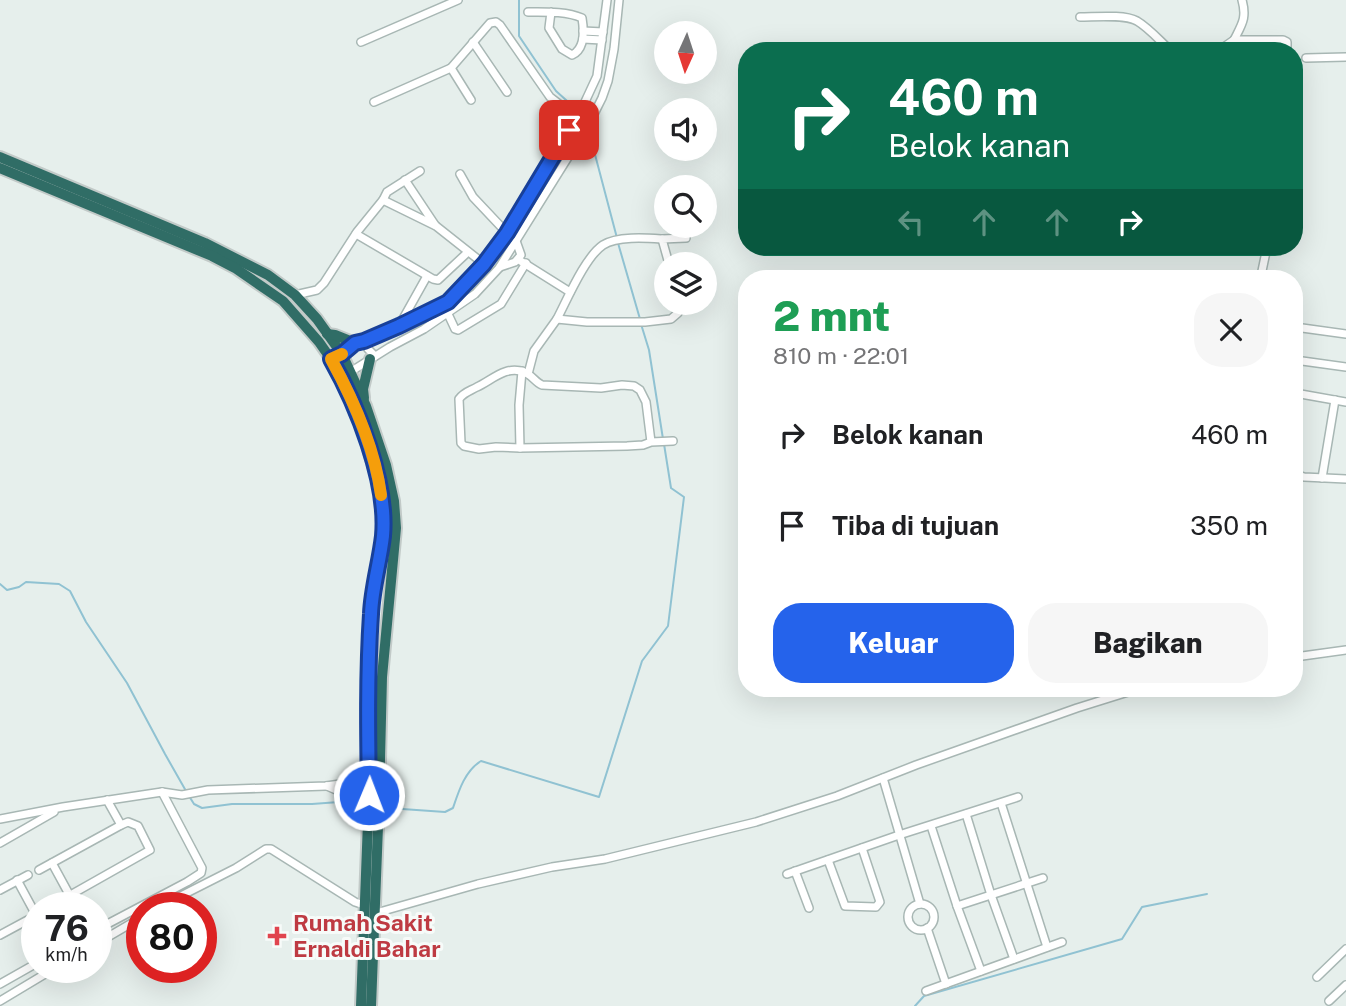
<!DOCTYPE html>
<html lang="id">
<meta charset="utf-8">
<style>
:root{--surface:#fff;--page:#f6f6f6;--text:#202124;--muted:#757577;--accent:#2563eb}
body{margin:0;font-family:"Public Sans",sans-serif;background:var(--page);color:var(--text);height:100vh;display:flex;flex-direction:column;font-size:26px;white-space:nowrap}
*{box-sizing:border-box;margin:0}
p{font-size:23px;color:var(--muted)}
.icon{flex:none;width:38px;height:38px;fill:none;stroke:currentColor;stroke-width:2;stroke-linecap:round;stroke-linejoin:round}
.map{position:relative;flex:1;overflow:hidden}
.drawer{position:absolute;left:738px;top:270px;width:565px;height:427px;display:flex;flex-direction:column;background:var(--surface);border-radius:28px;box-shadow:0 7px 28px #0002}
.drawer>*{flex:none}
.banner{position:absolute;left:738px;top:42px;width:565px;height:214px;border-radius:28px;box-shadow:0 7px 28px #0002;background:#0b6e4f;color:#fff;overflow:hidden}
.needle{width:46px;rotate:183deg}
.controls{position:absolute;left:654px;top:21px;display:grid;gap:14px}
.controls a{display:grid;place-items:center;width:63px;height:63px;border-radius:50%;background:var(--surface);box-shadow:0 7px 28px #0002;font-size:35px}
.speed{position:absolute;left:21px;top:892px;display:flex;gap:14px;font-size:35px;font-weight:700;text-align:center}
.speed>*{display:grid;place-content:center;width:91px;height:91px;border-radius:50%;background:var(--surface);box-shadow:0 7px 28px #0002;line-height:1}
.speed small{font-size:18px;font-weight:400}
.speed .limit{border:10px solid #d22;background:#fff;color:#111}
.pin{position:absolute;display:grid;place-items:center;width:60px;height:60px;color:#fff;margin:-30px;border-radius:14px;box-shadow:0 4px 10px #0006}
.me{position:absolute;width:77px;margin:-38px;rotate:1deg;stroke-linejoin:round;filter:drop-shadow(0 0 5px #0008)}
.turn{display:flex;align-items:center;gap:24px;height:147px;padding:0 35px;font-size:32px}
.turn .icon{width:91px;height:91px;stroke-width:2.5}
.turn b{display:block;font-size:49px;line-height:60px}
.lanes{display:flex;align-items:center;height:66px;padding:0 35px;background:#0003;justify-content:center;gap:35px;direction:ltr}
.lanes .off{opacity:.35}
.round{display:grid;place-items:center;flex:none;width:74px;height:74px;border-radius:28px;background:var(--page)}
.headline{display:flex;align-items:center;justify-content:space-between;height:119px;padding:0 35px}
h1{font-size:42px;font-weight:800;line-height:52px;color:#1e9e55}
.cta{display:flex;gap:14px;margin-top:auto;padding:14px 35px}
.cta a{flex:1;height:80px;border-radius:28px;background:var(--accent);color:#fff;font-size:28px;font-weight:800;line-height:80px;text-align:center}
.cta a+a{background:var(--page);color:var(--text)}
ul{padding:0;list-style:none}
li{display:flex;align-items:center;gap:21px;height:91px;padding:0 35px}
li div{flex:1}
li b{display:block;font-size:26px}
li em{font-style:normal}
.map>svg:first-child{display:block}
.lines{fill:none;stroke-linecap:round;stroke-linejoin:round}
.stream{stroke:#90c2d2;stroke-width:2}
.minor-casing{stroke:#a8b7b4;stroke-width:10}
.highway-casing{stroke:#c2cac8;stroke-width:14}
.minor{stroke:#fff;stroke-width:7}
.highway{stroke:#306d66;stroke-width:10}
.route-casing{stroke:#184099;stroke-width:18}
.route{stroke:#2563eb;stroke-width:12}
.slow{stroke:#f59e0b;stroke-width:12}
.health-dot{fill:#e0444e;stroke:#f7fbf9;stroke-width:2.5}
.labels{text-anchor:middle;stroke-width:6;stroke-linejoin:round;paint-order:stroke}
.health-label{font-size:23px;font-weight:bold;fill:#be3a42;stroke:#f7fbf9;text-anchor:start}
</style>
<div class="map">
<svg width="1346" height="1006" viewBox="0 0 1346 1006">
<rect width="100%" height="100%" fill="#e6efec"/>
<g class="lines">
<g class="stream">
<path d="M519 0V36L556 91 576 109"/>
<path d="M580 113 586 123"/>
<path d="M588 128 617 238"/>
<path d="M618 243 640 319"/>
<path d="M641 324 649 350 663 439"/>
<path d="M0 584 7 590 19 587 26 582 59 584 70 591 86 622 127 683 165 754 186 791"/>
<path d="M189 796 194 804 202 808 232 804H312L339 802 356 805"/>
<path d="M388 808 445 812 453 808C459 790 465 771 481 761L599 797 642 661 668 626 684 497 671 488 664 444"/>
<path d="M915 1006 924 996 1122 939 1142 907 1207 894"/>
</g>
<g class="minor-casing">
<g id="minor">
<path d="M1242 0C1247 18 1242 24 1234 40H1283L1287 42V51"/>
<path d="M528 12C545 12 566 11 582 18 584 30 585 49 572 55L562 49 549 28 551 12"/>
<path d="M1080 17C1095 17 1124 14 1137 21 1149 28 1160 41 1171 51"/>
<path d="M583 31 603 32"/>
<path d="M583 39 602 40"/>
<path d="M361 42 458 0"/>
<path d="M473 42 507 92"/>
<path d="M1218 51 1234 40"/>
<path d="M1306 58 1346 57"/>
<path d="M451 68 471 100"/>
<path d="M374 102 451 68 490 23 496 22 500 25 550 97 567 110"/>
<path d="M1295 138H1298"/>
<path d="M460 174 473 197 507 233"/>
<path d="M405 180 435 225"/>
<path d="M383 200 436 226 484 264"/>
<path d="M356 234 433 279 438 280 468 252"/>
<path d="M519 260 570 292"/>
<path d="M669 264 662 239 686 238"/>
<path d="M500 267 515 262 521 255 516 241"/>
<path d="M1267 278 1263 275 1262 271 1267 247"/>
<path d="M295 295 317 290 324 283 357 232 383 200 387 192 420 171"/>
<path d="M448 314 455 329 458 330 501 304 526 263"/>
<path d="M557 319C567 300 585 257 603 245 617 236 646 238 662 239"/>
<path d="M399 326 427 276"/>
<path d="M1295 327 1346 334"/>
<path d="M364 341 368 349 375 356"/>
<path d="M341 354 355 343 364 341 399 326 448 302 484 264 507 233 584 104 597 76 607 0"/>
<path d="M1295 360 1346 367"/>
<path d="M347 374 390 347 424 329 475 294 499 268 590 122 602 98 608 81 614 49 619 0"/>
<path d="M528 374 534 351 557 319 587 322H645L671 319 678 313 677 303"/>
<path d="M1295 393 1346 402"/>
<path d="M651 442 646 402 640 390 634 386 622 385 601 388 542 385C535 382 532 375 524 372 506 365 492 380 477 387 470 391 464 392 459 399L461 443 464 446 479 449 496 447 520 448 627 446 643 445 651 442 673 441"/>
<path d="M520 448 519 405 522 371"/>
<path d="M1295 474 1304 477 1346 479"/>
<path d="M1322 478 1335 400"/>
<path d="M1295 657 1346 650"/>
<path d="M883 778 920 904"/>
<path d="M327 786 343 793 369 795"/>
<path d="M1001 803 1047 947"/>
<path d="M966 814 991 895 1014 959"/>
<path d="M0 819 63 807 162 792 182 795 208 790 326 786 369 780"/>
<path d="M931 826 957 906 981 971"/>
<path d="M0 843 54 812"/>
<path d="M828 860 845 906 876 907 880 902 862 848"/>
<path d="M52 863 70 896"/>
<path d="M39 870 121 825 107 800"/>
<path d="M795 871 809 908"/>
<path d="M787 874 899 835 1018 797"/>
<path d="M17 880 36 915"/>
<path d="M0 890 28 875"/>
<path d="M58 902 150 850 138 826 128 822 121 825"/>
<circle cx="921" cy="917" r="13"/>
<path d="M957 906 1043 878"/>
<path d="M47 908 49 907"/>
<path d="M157 908 236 868 266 849H271L355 902 364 905"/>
<path d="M376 913 478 884 552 867 605 859 756 822 837 796 916 765 1077 708 1141 688"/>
<path d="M927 928 946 984"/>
<path d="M96 930 187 882 201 873 202 868 162 792"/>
<path d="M0 935 37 915"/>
<path d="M96 944 142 917"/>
<path d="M1317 977 1346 949"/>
<path d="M0 984 37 963"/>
<path d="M926 991 1062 942"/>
<path d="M0 1001 55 968"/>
<path d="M1329 1001 1346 985"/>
</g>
</g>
<g class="highway-casing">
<g id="highway">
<path d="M0 157 205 243 268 275 295 295 317 319 342 354 366 406 386 465 394 501 396 528 382 677 379 801 371 1006"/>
<path d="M0 168 212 256 235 268 283 301 319 342 333 362 360 421 379 486 383 515V534L371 611 368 712 369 795 361 1006"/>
<path d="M327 334 335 335 355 343"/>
<path d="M364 398 363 389 370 359"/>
</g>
</g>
<use href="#minor" class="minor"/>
<use href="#highway" class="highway"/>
</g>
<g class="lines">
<g class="route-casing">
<path id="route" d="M369 795C368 735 367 674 371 614 372 588 380 562 383 536 388 482 357 405 331 359L342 354 355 343 364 341 399 326 448 302 484 264 507 233 569 130"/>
</g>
<use href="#route" class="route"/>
<path class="slow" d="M342 354 331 359C353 399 375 450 381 495"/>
</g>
<path class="health-dot" d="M273.5 925.5h7v7h7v7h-7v7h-7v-7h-7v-7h7z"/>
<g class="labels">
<g class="health-label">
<text x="293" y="931">Rumah Sakit<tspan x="293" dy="26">Ernaldi Bahar</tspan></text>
</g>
</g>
</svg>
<div class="controls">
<a><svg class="needle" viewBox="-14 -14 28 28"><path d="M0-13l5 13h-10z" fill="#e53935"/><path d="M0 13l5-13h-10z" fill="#757577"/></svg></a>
<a><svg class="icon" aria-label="sound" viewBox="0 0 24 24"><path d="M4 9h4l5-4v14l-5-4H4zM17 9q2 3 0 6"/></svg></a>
<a><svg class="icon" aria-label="search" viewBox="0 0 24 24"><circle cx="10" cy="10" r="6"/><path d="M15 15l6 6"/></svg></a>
<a><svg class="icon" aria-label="layers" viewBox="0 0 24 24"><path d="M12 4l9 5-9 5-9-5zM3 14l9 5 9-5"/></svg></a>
</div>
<div class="speed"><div>76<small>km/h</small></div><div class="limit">80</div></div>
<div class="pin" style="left:569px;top:130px;background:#d93025"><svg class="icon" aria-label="arrive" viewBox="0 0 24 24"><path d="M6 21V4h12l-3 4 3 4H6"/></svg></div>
<svg class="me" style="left:369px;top:795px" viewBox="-20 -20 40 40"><circle r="17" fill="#2563eb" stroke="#fff" stroke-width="3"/><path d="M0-11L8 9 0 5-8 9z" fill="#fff"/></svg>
<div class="banner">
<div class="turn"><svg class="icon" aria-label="right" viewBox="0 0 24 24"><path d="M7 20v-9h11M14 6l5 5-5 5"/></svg><div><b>460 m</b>Belok kanan</div></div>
<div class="lanes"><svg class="icon off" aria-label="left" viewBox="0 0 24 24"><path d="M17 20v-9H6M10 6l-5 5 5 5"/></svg><svg class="icon off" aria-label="ahead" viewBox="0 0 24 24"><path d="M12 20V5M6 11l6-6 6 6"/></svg><svg class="icon off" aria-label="ahead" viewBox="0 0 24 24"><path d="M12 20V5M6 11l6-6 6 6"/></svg><svg class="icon" aria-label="right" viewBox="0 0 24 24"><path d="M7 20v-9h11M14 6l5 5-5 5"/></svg></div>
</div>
<section class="drawer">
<div class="headline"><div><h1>2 mnt</h1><p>810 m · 22:01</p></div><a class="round"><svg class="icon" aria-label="close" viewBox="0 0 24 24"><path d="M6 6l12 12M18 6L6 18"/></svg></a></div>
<ul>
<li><svg class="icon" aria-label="right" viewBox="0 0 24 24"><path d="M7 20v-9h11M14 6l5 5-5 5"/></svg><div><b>Belok kanan</b></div><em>460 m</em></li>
<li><svg class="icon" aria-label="arrive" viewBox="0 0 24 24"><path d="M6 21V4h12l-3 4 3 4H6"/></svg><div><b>Tiba di tujuan</b></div><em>350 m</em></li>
</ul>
<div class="cta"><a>Keluar</a><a>Bagikan</a></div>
</section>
</div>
